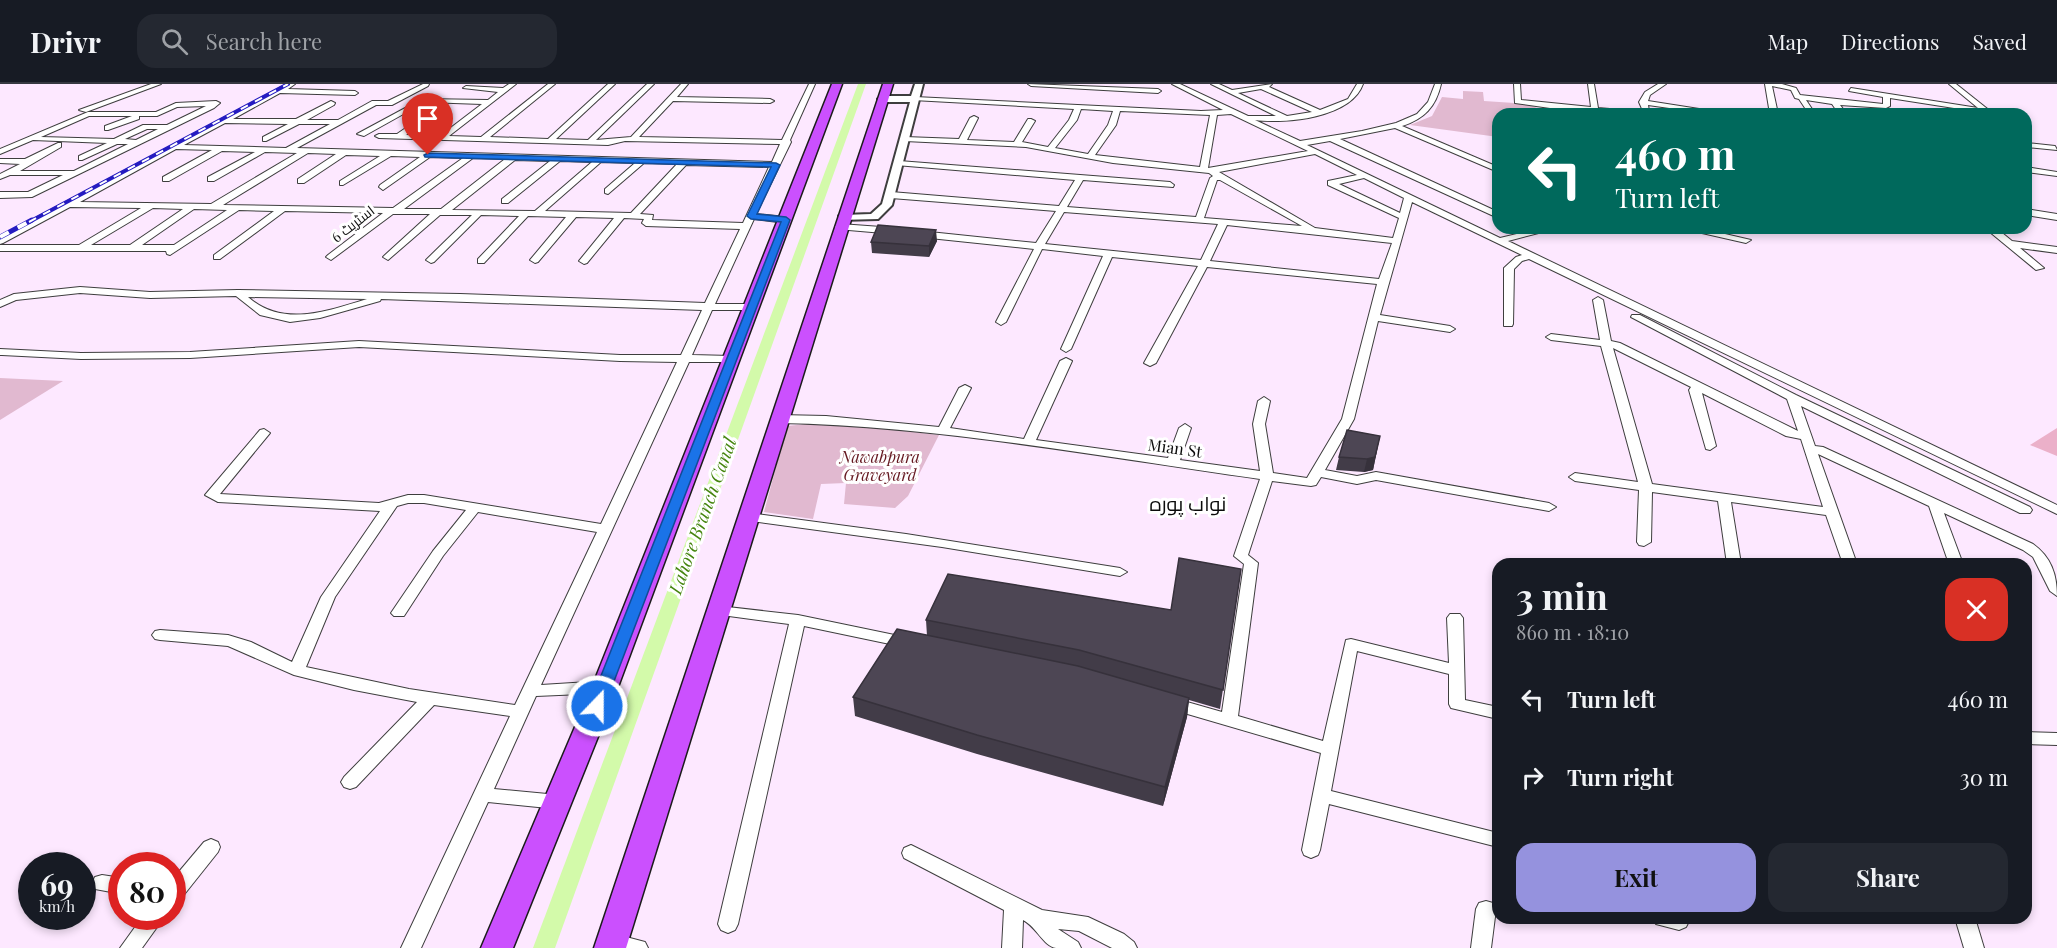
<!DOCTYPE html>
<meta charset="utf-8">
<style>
:root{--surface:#171b24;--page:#242831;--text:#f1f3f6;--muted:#9ea1a6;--line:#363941;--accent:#9592de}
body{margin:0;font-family:"Playfair Display",Cairo,serif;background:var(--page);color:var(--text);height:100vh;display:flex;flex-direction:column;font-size:22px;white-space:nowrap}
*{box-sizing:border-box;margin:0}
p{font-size:20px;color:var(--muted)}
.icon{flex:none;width:33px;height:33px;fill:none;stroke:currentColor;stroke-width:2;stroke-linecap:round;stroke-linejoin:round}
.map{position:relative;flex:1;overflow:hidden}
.side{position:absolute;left:1492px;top:474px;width:540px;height:366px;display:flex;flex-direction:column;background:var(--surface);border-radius:18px;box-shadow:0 3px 9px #0003}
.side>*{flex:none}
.top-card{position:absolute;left:1492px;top:24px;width:540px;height:126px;border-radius:18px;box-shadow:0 3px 9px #0003;background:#00695c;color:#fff;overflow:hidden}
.speed{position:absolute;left:18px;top:768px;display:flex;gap:12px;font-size:30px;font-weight:700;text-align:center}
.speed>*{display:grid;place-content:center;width:78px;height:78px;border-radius:50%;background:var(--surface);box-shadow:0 3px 9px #0003;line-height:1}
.speed small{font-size:15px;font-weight:400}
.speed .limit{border:9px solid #d22;background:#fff;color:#111}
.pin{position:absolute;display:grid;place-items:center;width:51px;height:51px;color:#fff;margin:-62px -26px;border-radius:50% 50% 50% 0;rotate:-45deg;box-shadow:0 0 6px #0007}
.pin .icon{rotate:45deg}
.me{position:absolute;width:66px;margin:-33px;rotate:22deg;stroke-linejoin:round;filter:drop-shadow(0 0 4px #0008)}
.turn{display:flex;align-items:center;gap:21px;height:126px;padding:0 24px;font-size:27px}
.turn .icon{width:78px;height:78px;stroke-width:2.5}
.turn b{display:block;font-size:42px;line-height:51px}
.round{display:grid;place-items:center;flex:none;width:63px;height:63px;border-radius:18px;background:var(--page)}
.summary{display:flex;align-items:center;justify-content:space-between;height:102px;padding:0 24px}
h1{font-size:36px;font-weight:700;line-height:45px}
.cta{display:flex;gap:12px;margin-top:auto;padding:12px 24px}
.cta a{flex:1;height:69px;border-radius:18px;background:var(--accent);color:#111;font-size:24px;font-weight:700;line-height:69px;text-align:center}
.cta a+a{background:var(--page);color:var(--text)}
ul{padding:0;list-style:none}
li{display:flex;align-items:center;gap:18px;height:78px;padding:0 24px}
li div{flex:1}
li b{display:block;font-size:22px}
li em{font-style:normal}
header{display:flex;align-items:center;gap:36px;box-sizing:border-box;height:84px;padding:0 30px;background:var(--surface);border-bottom:2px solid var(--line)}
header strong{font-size:28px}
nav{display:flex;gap:33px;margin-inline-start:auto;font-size:21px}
.search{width:420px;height:54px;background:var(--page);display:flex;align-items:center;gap:15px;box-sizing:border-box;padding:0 21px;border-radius:18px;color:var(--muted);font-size:22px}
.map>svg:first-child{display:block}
.green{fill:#ebb0c9}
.cemetery{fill:#e1b9d0}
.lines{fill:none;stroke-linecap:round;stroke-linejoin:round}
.canal{fill:#d3faaa;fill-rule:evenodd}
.minor-casing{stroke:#3e3e3e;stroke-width:2}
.tertiary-casing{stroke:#3e3e3e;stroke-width:4}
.trunk-casing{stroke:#1c1c1c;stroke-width:3}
.minor{fill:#fff;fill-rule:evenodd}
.tertiary{fill:#fff;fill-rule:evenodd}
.trunk{fill:#cb50fe;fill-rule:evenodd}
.rail-far1-casing{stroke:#251cc1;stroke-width:4}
.rail-casing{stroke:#251cc1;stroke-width:5}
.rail-far1{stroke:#fff;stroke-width:2;stroke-dasharray:8;stroke-linecap:butt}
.rail{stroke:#fff;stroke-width:4;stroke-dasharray:10;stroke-linecap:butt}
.wall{fill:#423c48}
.shaded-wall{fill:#36313b}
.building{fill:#4d4654;stroke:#36313b;stroke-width:1.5}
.route{fill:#1a73e8;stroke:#114b97;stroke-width:1.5}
.labels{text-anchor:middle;stroke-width:6;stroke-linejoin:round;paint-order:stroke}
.far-street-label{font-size:14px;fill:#0b0b0b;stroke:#fff}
.street-label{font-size:16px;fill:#0b0b0b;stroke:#fff}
.park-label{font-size:16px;font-style:italic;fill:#651820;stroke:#fff}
.water-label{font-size:18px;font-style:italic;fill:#45850f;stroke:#fff}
.quarter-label{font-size:20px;fill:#0b0b0b;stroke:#fff}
</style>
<header>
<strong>Drivr</strong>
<div class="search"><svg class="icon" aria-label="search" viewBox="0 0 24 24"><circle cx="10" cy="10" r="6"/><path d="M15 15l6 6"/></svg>Search here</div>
<nav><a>Map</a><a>Directions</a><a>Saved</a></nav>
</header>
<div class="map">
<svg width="2057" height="864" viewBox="0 0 2057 864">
<rect width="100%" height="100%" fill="#fde8ff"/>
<path class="green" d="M2057 344V372L2030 361Z"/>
<g class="cemetery">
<path d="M1463 7 1483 8 1484 17 1528 20 1546 28 1545 30H1498V53L1410 41 1432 32 1442 13 1463 15Z"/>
<path d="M0 294 63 297 0 336Z"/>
<path d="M826 338 939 351 908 412 895 424 844 420 846 399 821 400 813 435 764 428 787 342Z"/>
</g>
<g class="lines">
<path class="canal" d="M858 0H866L555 864H533Z"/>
<g class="minor-casing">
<g id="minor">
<path d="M151 0H161L86 28 79 26Z"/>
<path d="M287 0H295L288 5 355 7 358 9 355 11 280 9 233 35H296L331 17 335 19 334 21 307 36H338L372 17H388L423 0H429L428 2 392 21H376L297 64 772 78 780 60 625 57 608 61 379 54 375 52 379 50H397L432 26H423V22C429 21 439 20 444 24L406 51 440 52 482 20 425 18 364 52 357 50 422 15 488 16 498 8 463 4 466 2 503 4 509 0H516L449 52 481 53 548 0H555L490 53 548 55 608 0H615L556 55 588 56 647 0H654L596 56 631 53 681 0H688L677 13 770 15 774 17 770 19 673 17 639 53 782 56 809 0H815L790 56 791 58 756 130 786 133 790 136 786 139 754 135 715 220H752L757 223 752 226H712L692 271 731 272 737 275 731 278H689L541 601 605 597 611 599 613 603 611 607 605 609 536 612 494 705 558 711 564 713 567 718 564 723 558 725 488 718 421 864H401L510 632 434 621 356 703 350 705 344 703 341 698 344 693 417 618 354 606 294 591 228 562 160 556 155 555 152 551 155 547 160 546 228 551 251 558 292 578 321 513 380 427 218 418 205 411 260 346 264 345 270 349 220 410 379 419 408 411H424L601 440 677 278 620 277 359 263 190 274 81 275 2 271H0V265L81 269 190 268 359 257 620 271H681L702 226 381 215 380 217 320 234 290 238 260 231 236 212 150 214 80 209 16 216 0 223V216L14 210 80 203 150 208 238 206 460 210 705 219 740 145 646 142 642 139 644 135 624 134 587 179 584 180 579 177 614 134 576 133 538 178 535 179 530 176 566 133 528 132 484 179H478V175L519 132 481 131 434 178 431 179 426 176 428 174 472 131H440L388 176 383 173 385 171 430 130H393L331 176 326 173 328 171 383 129 285 127 220 175H214V171L274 127 239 126 170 171 167 170 166 167H0V161H79L141 124 70 123 3 159 0 160V153ZM225 39 288 40 263 53V57H266L299 40H330L286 64 184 61ZM176 65 212 66 163 93V97H169L222 67 255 68 208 93V97H214L265 68 297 69 211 120 80 118ZM308 69 336 70 298 95V99H304L346 71 380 72 340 97V101H343L391 72 420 73 380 101 379 103 383 106 430 73 463 74 393 124 223 121ZM473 74 505 75 441 125H404ZM515 76 550 77 502 115V119H508L560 77 592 78 535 127 452 126ZM601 78 635 79 605 105V109L608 110 644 79 677 80 631 129 545 127ZM686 81 769 83 743 139 652 136 653 131 640 130ZM153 124 183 125 130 161H91ZM194 125 227 126 174 161H142ZM248 213 367 215C327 227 283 244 248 213ZM408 419H424L466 426 433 467 391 529 394 532H404L443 472 478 428 597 448 515 621 409 605 306 583 335 513 397 422Z"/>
<path d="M1028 0 1158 5 1161 7 1158 9 1031 2Z"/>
<path d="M1172 0H1180L1248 32H1276L1211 0H1219L1232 6 1272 0 1269 3 1320 26 1348 15 1357 0H1363C1351 34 1286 40 1255 36L1300 57 1362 47 1396 39 1417 30 1428 18 1435 0H1441C1436 23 1424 35 1402 42L1498 83V88L1395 44 1340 55 1498 128V134L1330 57 1307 61 1500 154 1541 144H1558L1508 157 2057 421V430L1529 175 1522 177 1514 185 1513 240 1512 242H1504V184L1516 173 1522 171 1412 118 1380 231 1450 242 1455 245 1450 248 1378 237 1354 335 1325 386 1357 392 1376 388 1549 419 1556 423 1549 427 1376 396 1357 400 1321 393 1316 401 1311 402 1272 397 1248 471 1258 479 1238 632 1323 657 1346 556 1351 555 1449 579 1447 534 1450 530H1460L1463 534 1465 616 1498 623V635L1451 624 1449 620V590L1357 567 1331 707 1498 749V763L1329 720 1320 766 1318 771 1311 774 1304 771 1302 766 1321 669 1167 624 1165 620 1167 616 1173 614 1222 628 1244 480 1234 472 1260 395C1103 373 938 342 779 339L773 335 779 331 826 332 939 343 959 304 965 301 971 304 950 344 1024 355 1060 277 1066 274 1072 277 1036 356 1168 374 1179 344 1185 340 1191 344 1180 376 1260 387 1253 340 1258 317 1264 313 1270 317 1265 340 1273 389 1307 394 1342 335 1377 200 1207 183 1156 279 1150 282 1144 279 1198 182 1112 173 1071 265 1066 268 1061 265 1103 172 1042 165 1006 238 1001 241 996 238 1034 165 920 153 915 150 920 147 1036 159 1056 127 891 114 887 111 891 108 1059 122 1075 96 896 81V77H899L1170 98 1174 101 1173 103 1083 96 1067 123 1196 133 1210 94 1213 92 1209 89 1113 79 1026 63 905 57 901 55 905 53 959 55 970 34 974 32 978 34 967 56 1014 58 1028 35H1031L1035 37 1022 58 1048 63 1069 36 1074 25 913 16 911 15 915 13 1201 27 1223 26ZM1261 5 1312 28 1287 32 1238 9ZM1081 25 1113 27 1108 41 1088 70 1055 64 1077 36ZM1120 27 1210 31 1200 83 1095 71 1116 41ZM1231 30 1308 67 1208 84 1217 31ZM1315 70 1357 91 1328 97V101L1399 134 1393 154 1315 144 1219 88ZM1364 94 1404 114 1400 129 1339 100ZM1217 96H1220L1302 142 1204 134ZM1064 128 1218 140 1201 176 1045 160ZM1227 141 1392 159 1379 195 1210 177Z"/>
<path d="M1514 0H1520L1521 16 1591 23 1588 0H1594L1598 24 1645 28 1649 30H1620L1557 24 1555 30H1551L1548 28 1550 24 1515 19Z"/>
<path d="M1658 0H1666L1650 11 1648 17 1731 30H1712L1648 21 1649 27H1643L1639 18 1645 8Z"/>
<path d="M1765 0H1782L1796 4 1800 11 1883 20V13L1849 7 1851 4 1978 24 1949 0H1956L1990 27 1986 29 1890 14V22L1886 24 1840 21 1847 30H1839L1832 20 1806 16 1814 28 1809 30 1799 15 1795 14 1791 6 1772 2 1778 30H1770Z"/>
<path d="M216 17 220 19 214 24 32 113 0 114V108H28L63 91H10L0 95V90L20 80 0 79V75H25L58 59H61V63L20 87H74L128 60H117L82 76H79V72L107 59 33 56 0 70V65L88 28H156L176 19ZM206 22 167 41H143L114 55 41 53 89 32H132L105 42V46H108L139 35V32H157L177 23ZM147 45H158L136 56 125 55Z"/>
<path d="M2026 59 2055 62 2057 66 2026 63Z"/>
<path d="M2026 83 2057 88V92L2026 88Z"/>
<path d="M2026 125 2057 130V136L2026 131Z"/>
<path d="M840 140 895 144 900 147 895 150 837 145 835 143Z"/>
<path d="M1680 144H1699L1751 156 1746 159Z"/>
<path d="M1985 144H1996L2012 157 2057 163V169L2020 164 2044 184 2036 186Z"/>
<path d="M1598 213 1603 216 1611 257 1620 259 1798 347 1787 315 1631 233 1632 231H1640L1796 311 2030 423 2032 426 2030 429H2020L1801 322 1815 362 1823 363 2033 460C2051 473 2057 490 2057 512L2050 507 2033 473 2023 466 1944 429 1963 480H1949L1929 422 1818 370 1857 480H1843L1826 431 1731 418 1741 480H1727L1718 417 1652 408 1651 458 1644 462 1639 461 1637 458 1639 406 1575 397 1569 393 1575 389 1638 398 1601 262 1551 256 1546 253 1551 250 1600 256 1593 216ZM1613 264 1691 303 1689 306 1706 365 1710 366 1716 362 1702 309 1786 352 1801 355 1823 423 1652 400Z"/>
<path d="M749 429 906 450 1120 484 1127 488 1120 492 942 463 744 436 742 433Z"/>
<path d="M719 522 798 531 909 554 914 555 917 559 914 563 909 564 804 542 738 840 735 846 728 849 721 846 718 840 789 540 714 530 712 527 714 524Z"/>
<path d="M2026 648 2057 649V661L2026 660Z"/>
<path d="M211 755 218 758 220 763 218 768 179 817 172 819V796L204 758Z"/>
<path d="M911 761 1042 826 1088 833 1124 850 1134 858 1137 864H1112L1079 847 1058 845 1078 858 1081 864C1073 864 1064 864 1056 864 1043 862 1037 843 1023 836L1022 864H1002L1004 826 904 774 902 769 904 764Z"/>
<path d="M102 791 122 794V810L95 805 92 799 95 793Z"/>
<path d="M1486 817 1493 819 1496 825 1491 864H1471L1476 825 1479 819Z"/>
<path d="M143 832H165L142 864H120Z"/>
<path d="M1653 834H1687L1689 837 1686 843 1679 846 1656 840Z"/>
<path d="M1955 834H1975L1984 864H1964Z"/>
<path d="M611 849 645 858 648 864H604L601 858 604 852Z"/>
</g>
</g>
<g class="tertiary-casing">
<path id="tertiary" d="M915 0H923L892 121 878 135 839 136V132L843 131 871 130 882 120 910 18H882L878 15 882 12H911Z"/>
</g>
<g class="trunk-casing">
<g id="trunk">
<path d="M832 0H842L618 603 513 864H481L592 603Z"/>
<path d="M883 0H893L626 864H594Z"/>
</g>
</g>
<use href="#minor" class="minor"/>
<use href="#tertiary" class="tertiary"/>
<use href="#trunk" class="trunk"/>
<g class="rail-far1-casing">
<path id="rail-far1" d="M29 138 288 0"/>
</g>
<g class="rail-casing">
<path id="rail" d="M0 153 32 136"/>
</g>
<use href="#rail-far1" class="rail-far1"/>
<use href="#rail" class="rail"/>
</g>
<g class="wall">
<path d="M937 157 929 173 872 169 871 158Z"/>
<path d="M1380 352 1373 386 1364 388 1336 386 1339 373Z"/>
<path d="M1241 485 1220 625 1189 616 1187 633 1163 722 977 670 855 632 853 613 927 552 926 536 1171 526Z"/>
</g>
<g class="shaded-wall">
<path d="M936 146 937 157 929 173V162Z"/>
<path d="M1380 352 1373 386 1364 388 1367 375Z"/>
<path d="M1189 614 1187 633 1163 722 1165 703Z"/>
</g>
<g class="building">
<path d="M878 141 936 146 929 162 871 158Z"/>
<path d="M1347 346 1380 352 1375 373 1367 375 1339 373Z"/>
<path d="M1179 474 1241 485 1223 606 1079 566 926 536 948 490 1171 526Z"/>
<path d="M897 545 1078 582 1189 614 1165 703 977 651 853 613Z"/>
</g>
<path class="route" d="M428 69 776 79 780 81 757 130 786 133 790 136 603 626H591L589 622 781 138 751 135 747 132 771 83 425 73 424 71Z"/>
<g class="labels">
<g class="far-street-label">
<text transform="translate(353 140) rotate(-38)" y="5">اسٹریٹ 6</text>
</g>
<g class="street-label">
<text transform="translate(1175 364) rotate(8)" y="6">Mian St</text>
</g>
<g class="park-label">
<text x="880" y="379">Nawabpura<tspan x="880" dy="18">Graveyard</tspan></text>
</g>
<g class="water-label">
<text transform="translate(703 432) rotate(-70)" y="6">Lahore Branch Canal</text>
</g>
<g class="quarter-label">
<text x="1188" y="427">نواب پورہ</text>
</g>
</g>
</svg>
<div class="speed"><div>69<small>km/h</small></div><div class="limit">80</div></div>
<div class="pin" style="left:428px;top:71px;background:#d93025"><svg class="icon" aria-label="arrive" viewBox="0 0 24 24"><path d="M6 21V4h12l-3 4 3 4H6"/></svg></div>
<svg class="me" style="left:597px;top:622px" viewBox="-20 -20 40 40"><circle r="17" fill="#1a73e8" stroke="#fff" stroke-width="3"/><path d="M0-11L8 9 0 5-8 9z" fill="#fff"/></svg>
<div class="top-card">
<div class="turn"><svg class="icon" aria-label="left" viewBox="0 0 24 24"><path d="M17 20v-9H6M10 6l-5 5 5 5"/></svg><div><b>460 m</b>Turn left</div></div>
</div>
<section class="side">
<div class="summary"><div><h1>3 min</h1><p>860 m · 18:10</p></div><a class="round" style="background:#d93025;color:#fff"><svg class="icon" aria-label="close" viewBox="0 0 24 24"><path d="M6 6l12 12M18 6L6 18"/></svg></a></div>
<ul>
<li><svg class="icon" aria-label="left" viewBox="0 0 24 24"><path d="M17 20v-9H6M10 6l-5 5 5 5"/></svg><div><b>Turn left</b></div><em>460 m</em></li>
<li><svg class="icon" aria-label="right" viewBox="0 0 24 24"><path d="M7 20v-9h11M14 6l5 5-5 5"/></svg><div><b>Turn right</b></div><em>30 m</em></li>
</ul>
<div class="cta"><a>Exit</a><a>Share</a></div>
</section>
</div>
